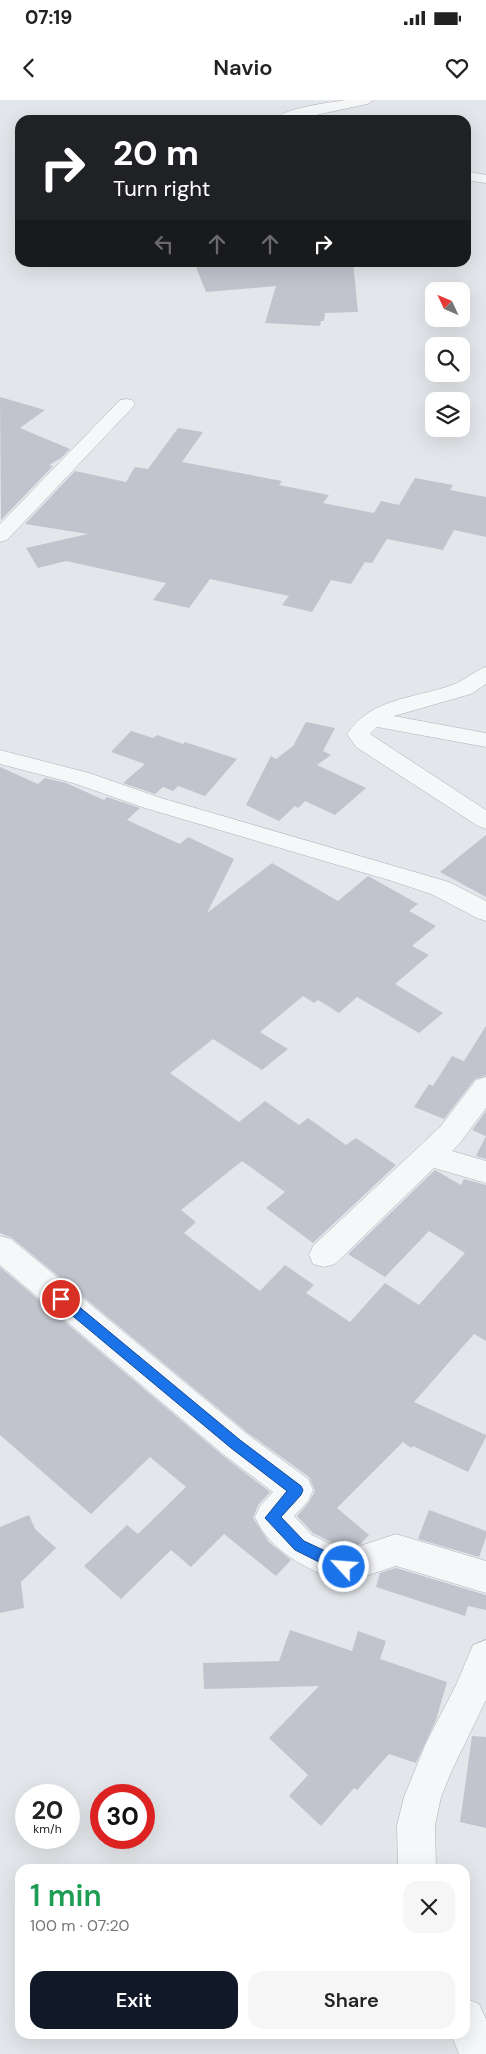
<!DOCTYPE html>
<meta charset="utf-8">
<style>
:root{--surface:#fff;--page:#f6f6f6;--text:#222;--muted:#767676;--accent:#111827}
body{margin:0;font-family:"DM Sans",sans-serif;background:var(--page);color:var(--text);height:100vh;display:flex;flex-direction:column;font-size:19px;white-space:nowrap}
*{box-sizing:border-box;margin:0}
p{font-size:16px;color:var(--muted)}
.icon{flex:none;width:28px;height:28px;fill:none;stroke:currentColor;stroke-width:2;stroke-linecap:round;stroke-linejoin:round}
.map{position:relative;flex:1;overflow:hidden}
.details{position:absolute;left:15px;top:1764px;width:455px;height:175px;display:flex;flex-direction:column;background:var(--surface);border-radius:15px;box-shadow:0 5px 20px #0002}
.details>*{flex:none}
.hud{position:absolute;left:15px;top:15px;width:456px;height:152px;border-radius:15px;box-shadow:0 5px 20px #0002;background:#202124;color:#fff;overflow:hidden}
.needle{width:32px;rotate:314deg}
.fabs{position:absolute;left:425px;top:182px;display:grid;gap:10px}
.fabs a{display:grid;place-items:center;width:45px;height:45px;border-radius:10px;background:var(--surface);box-shadow:0 5px 20px #0002;font-size:25px}
.speed{position:absolute;left:15px;top:1684px;display:flex;gap:10px;font-size:25px;font-weight:700;text-align:center}
.speed>*{display:grid;place-content:center;width:65px;height:65px;border-radius:50%;background:var(--surface);box-shadow:0 5px 20px #0002;line-height:1}
.speed small{font-size:12px;font-weight:400}
.speed .limit{border:8px solid #d22;background:#fff;color:#111}
.pin{position:absolute;display:grid;place-items:center;width:42px;height:42px;color:#fff;margin:-21px;border:2px solid #fff;border-radius:50%;box-shadow:0 1px 5px #0007}
.me{position:absolute;width:55px;margin:-28px;rotate:296deg;stroke-linejoin:round;filter:drop-shadow(0 0 4px #0008)}
.turn{display:flex;align-items:center;gap:18px;height:105px;padding:0 15px;font-size:22px}
.turn .icon{width:65px;height:65px;stroke-width:2.5}
.turn b{display:block;font-size:35px;line-height:42px}
.lanes{display:flex;align-items:center;height:48px;padding:0 15px;background:#0003;justify-content:center;gap:25px;direction:ltr}
.lanes .off{opacity:.35}
.round{display:grid;place-items:center;flex:none;width:52px;height:52px;border-radius:15px;background:var(--page)}
.head{display:flex;align-items:center;justify-content:space-between;height:85px;padding:0 15px}
h1{font-size:30px;font-weight:600;line-height:38px;color:#1e9e55}
.button{display:flex;gap:10px;margin-top:auto;padding:10px 15px}
.button a{flex:1;height:58px;border-radius:15px;background:var(--accent);color:#fff;font-size:20px;font-weight:600;line-height:58px;text-align:center}
.button a+a{background:var(--page);color:var(--text)}
.status{display:flex;justify-content:space-between;align-items:center;height:35px;padding:0 25px;background:var(--surface);direction:ltr}
.status svg{height:14px;fill:currentColor}
header{display:flex;justify-content:space-between;align-items:center;height:65px;padding:0 15px;background:var(--surface);font-size:22px;font-weight:600}
.map>svg:first-child{display:block}
.building{fill:#c1c4cd}
.lines{fill:none;stroke-linecap:round;stroke-linejoin:round}
.minor-casing{stroke:#acb0b8;stroke-width:1}
.minor{fill:#f6f7f9;fill-rule:evenodd}
.route{fill:#1a73e8;stroke:#114b97}
</style>
<div class="status"><b>07:19</b><svg viewBox="0 0 49 12"><path d="M0 12V9h3v3zM5 12V6h3v6zM10 12V3h3v9zM15 12V0h3v12zM26 1h20v11H26zM47 4h2v5h-2z"/></svg></div>
<header><svg class="icon" aria-label="back" viewBox="0 0 24 24"><path d="M15 5l-7 7 7 7"/></svg>Navio<svg class="icon" aria-label="heart" viewBox="0 0 24 24"><path d="M12 20l-8-8c-3-5 5-10 8-4 3-6 11-1 8 4z"/></svg></header>
<div class="map">
<svg width="486" height="1954" viewBox="0 0 486 1954">
<rect width="100%" height="100%" fill="#e3e6ea"/>
<g class="building">
<path d="M194 162H353L358 212 325 213 324 221H321L320 226 265 223 276 186 206 192Z"/>
<path d="M0 297 45 310 20 328 70 349 61 358 49 365 53 366 1 420Z"/>
<path d="M178 328 203 332 182 362 282 381 279 385 329 395 323 403 374 413 381 401 399 405 415 378 453 385 450 390 486 397V437L454 430 443 450 387 439 372 463 365 462 351 484 331 480 312 512 282 505 289 496 210 479 189 508 153 500 166 483 66 461 38 468 26 448 88 434 25 424 75 371 126 382 135 367 148 369Z"/>
<path d="M306 622 335 628 323 651 331 655 317 665 366 688 335 715 305 701 298 708 295 706 279 721 246 705 271 656 276 659 293 646Z"/>
<path d="M131 631 153 638 157 635 183 644 185 642 237 659 205 696 178 686 173 691 163 687 155 694 123 683 145 664 111 652Z"/>
<path d="M0 667 38 684 45 678 66 683 104 700 107 697 140 708 127 720 180 744 188 737 234 759 207 813 272 763 338 801 368 776 418 804 409 811 436 826 412 846 429 855 395 884 443 913 419 933 357 897 339 913 318 900 314 903 303 896 260 932 288 949 262 970 213 939 170 973 239 1022 265 1001 299 1025 308 1018 346 1045 356 1038 396 1065 313 1143 266 1108 285 1092 242 1061 181 1110 196 1122 184 1133 260 1191 285 1165 314 1185 306 1193 350 1222 385 1183 419 1205 465 1153 429 1131 385 1177 348 1154 435 1070 461 1085 464 1079 486 1085V1241L474 1234 414 1302 486 1335V1337L468 1372 413 1346 411 1348 403 1342 337 1408 369 1435 360 1444 345 1449 313 1433 297 1416 309 1402 315 1391 309 1377 248 1333 12 1138 0 1133Z"/>
<path d="M486 735V797L440 772Z"/>
<path d="M486 926V975L475 979 444 1019 414 1007 429 984 433 986 452 956 464 961Z"/>
<path d="M486 1011V1059L476 1056 486 1036 472 1030Z"/>
<path d="M0 1167 222 1355 270 1392 258 1405 253 1418 269 1442 291 1460 276 1476 224 1434 191 1467 171 1450 121 1499 84 1466 127 1425 138 1434 186 1387 150 1357 91 1414 0 1335Z"/>
<path d="M429 1410 486 1431V1437L479 1457 418 1439Z"/>
<path d="M29 1415 35 1429 56 1448 21 1482 24 1508 0 1513V1427Z"/>
<path d="M396 1468 486 1495V1510L468 1506 465 1516 376 1487 380 1473Z"/>
<path d="M290 1530 352 1551 358 1531 386 1541 380 1559 447 1582 436 1620 416 1663 389 1654 357 1690 354 1688 321 1726 289 1696 308 1675 269 1638 319 1586 204 1589 203 1563 279 1561Z"/>
<path d="M472 1636 486 1637V1728L460 1722Z"/>
</g>
<g class="lines">
<g class="minor-casing">
<g id="minor">
<path d="M346 0H374L367 4 293 20H275C285 7 329 3 346 0Z"/>
<path d="M466 71 486 75V83L466 80Z"/>
<path d="M126 299 132 300 135 304 132 308 7 440 0 442V424L120 300Z"/>
<path d="M486 567V584L471 594 394 616 486 633V647L377 627 370 634 486 710V729L478 726 356 647 347 634C372 597 414 599 452 585 465 581 473 571 486 567Z"/>
<path d="M0 650 89 673 161 698 449 782 486 801V821L477 818 431 794 392 781 145 708 73 683 0 664Z"/>
<path d="M486 977V1008L460 1043 452 1051 486 1061V1083L434 1068 335 1164 324 1167 313 1164 309 1155 313 1146 440 1027 476 980Z"/>
<path d="M0 1136 11 1139 247 1334 308 1379 313 1390 308 1401 294 1416 312 1435 345 1451 396 1434 486 1461V1493L396 1466 344 1483C309 1470 271 1453 255 1417L260 1406 273 1392 223 1354 0 1165Z"/>
<path d="M486 1540V1600L452 1670 441 1697 435 1725 436 1769H398L397 1725 404 1697 426 1643 456 1585 473 1545Z"/>
<path d="M465 1898 479 1904 486 1919V1954H459L451 1934H465Z"/>
</g>
</g>
<use href="#minor" class="minor"/>
</g>
<path class="route" d="M61 1194 65 1195 240 1340 301 1386 303 1390 301 1395 281 1417 304 1441 349 1462 351 1467 349 1472 344 1473 339 1472 295 1450 265 1418 287 1391 231 1348 56 1202 54 1199 56 1195Z"/>
</svg>
<div class="fabs">
<a><svg class="needle" viewBox="-14 -14 28 28"><path d="M0-13l5 13h-10z" fill="#e53935"/><path d="M0 13l5-13h-10z" fill="#767676"/></svg></a>
<a><svg class="icon" aria-label="search" viewBox="0 0 24 24"><circle cx="10" cy="10" r="6"/><path d="M15 15l6 6"/></svg></a>
<a><svg class="icon" aria-label="layers" viewBox="0 0 24 24"><path d="M12 4l9 5-9 5-9-5zM3 14l9 5 9-5"/></svg></a>
</div>
<div class="speed"><div>20<small>km/h</small></div><div class="limit">30</div></div>
<div class="pin" style="left:61px;top:1199px;background:#d93025"><svg class="icon" aria-label="arrive" viewBox="0 0 24 24"><path d="M6 21V4h12l-3 4 3 4H6"/></svg></div>
<svg class="me" style="left:344px;top:1467px" viewBox="-20 -20 40 40"><circle r="17" fill="#1a73e8" stroke="#fff" stroke-width="3"/><path d="M0-11L8 9 0 5-8 9z" fill="#fff"/></svg>
<div class="hud">
<div class="turn"><svg class="icon" aria-label="right" viewBox="0 0 24 24"><path d="M7 20v-9h11M14 6l5 5-5 5"/></svg><div><b>20 m</b>Turn right</div></div>
<div class="lanes"><svg class="icon off" aria-label="left" viewBox="0 0 24 24"><path d="M17 20v-9H6M10 6l-5 5 5 5"/></svg><svg class="icon off" aria-label="ahead" viewBox="0 0 24 24"><path d="M12 20V5M6 11l6-6 6 6"/></svg><svg class="icon off" aria-label="ahead" viewBox="0 0 24 24"><path d="M12 20V5M6 11l6-6 6 6"/></svg><svg class="icon" aria-label="right" viewBox="0 0 24 24"><path d="M7 20v-9h11M14 6l5 5-5 5"/></svg></div>
</div>
<section class="details">
<div class="head"><div><h1>1 min</h1><p>100 m · 07:20</p></div><a class="round"><svg class="icon" aria-label="close" viewBox="0 0 24 24"><path d="M6 6l12 12M18 6L6 18"/></svg></a></div>
<div class="button"><a>Exit</a><a>Share</a></div>
</section>
</div>
